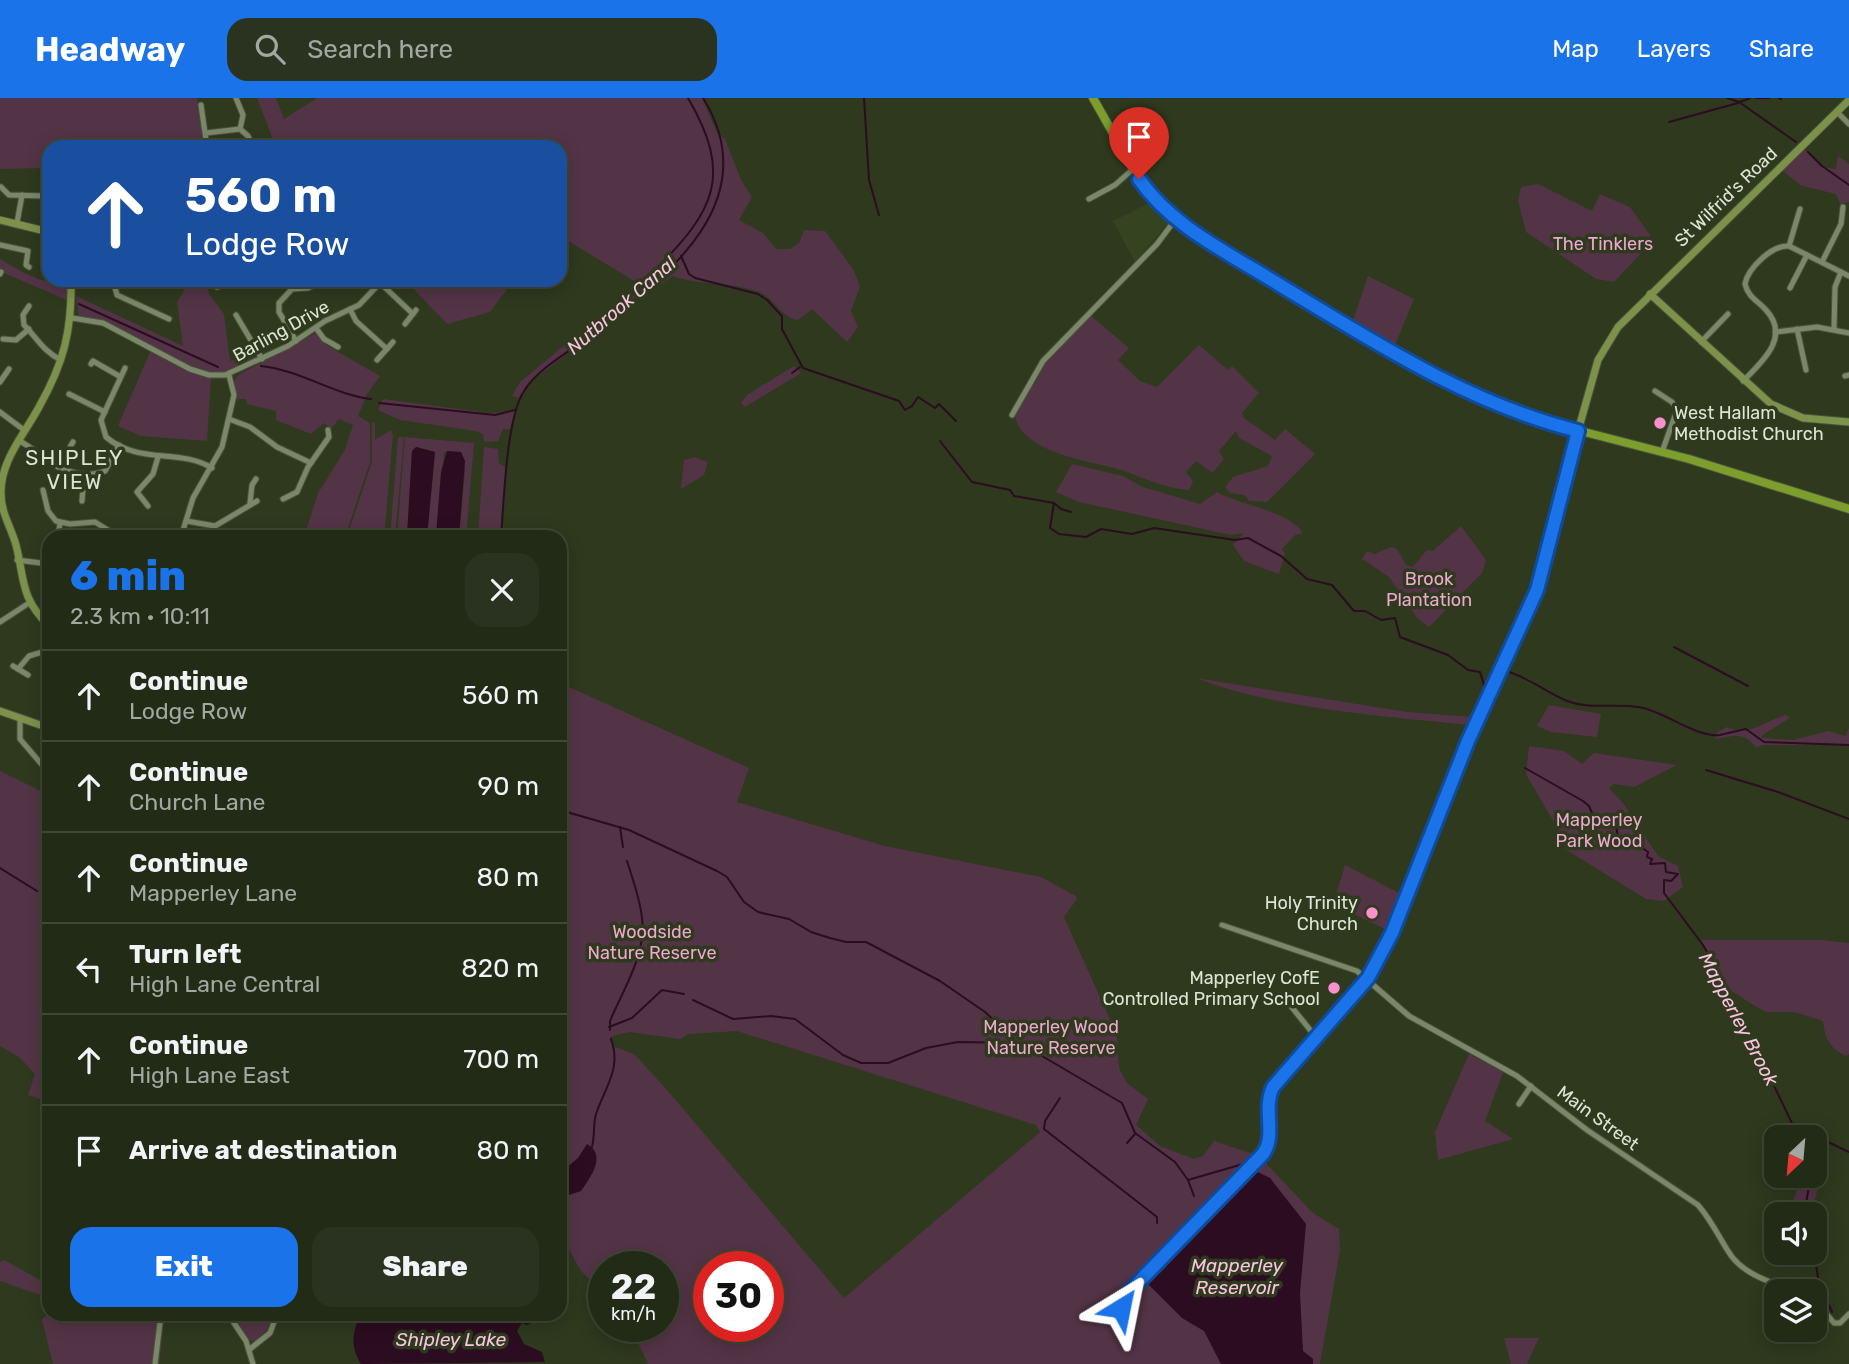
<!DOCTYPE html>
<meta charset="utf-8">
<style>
:root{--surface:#222b16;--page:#2a331f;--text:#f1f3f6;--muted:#a2a7a1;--line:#3f4735;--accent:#1a73e8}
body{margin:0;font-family:Rubik,sans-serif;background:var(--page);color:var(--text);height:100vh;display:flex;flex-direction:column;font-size:26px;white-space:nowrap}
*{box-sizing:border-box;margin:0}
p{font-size:23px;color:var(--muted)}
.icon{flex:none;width:38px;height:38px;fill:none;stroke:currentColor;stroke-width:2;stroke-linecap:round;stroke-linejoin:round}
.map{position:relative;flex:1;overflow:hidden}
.details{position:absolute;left:42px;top:432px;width:525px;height:791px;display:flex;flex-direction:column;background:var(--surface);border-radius:21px;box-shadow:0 4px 18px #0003,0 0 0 2px var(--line)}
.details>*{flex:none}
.top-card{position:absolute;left:42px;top:42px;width:525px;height:147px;border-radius:21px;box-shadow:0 4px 18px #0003,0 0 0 2px var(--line);background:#1a4fa0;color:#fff;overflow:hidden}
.needle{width:46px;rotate:206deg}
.tools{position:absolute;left:1764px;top:1027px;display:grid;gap:14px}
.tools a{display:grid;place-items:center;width:63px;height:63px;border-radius:14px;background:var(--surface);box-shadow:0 4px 18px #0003,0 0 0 2px var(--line);font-size:35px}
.speed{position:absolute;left:588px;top:1153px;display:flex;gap:14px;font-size:35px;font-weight:700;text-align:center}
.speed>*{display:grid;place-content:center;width:91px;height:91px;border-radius:50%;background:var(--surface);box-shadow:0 4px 18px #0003,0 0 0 2px var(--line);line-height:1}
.speed small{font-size:18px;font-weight:400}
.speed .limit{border:10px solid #d22;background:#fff;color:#111}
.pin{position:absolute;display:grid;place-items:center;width:60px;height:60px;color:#fff;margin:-72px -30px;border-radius:50% 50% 50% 0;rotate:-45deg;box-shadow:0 0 7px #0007}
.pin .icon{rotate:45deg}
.me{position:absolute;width:77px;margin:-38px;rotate:35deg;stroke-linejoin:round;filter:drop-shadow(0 0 5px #0008)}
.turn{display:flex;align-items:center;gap:24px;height:147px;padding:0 28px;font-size:32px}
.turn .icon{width:91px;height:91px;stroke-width:2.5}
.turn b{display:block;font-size:49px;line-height:60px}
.round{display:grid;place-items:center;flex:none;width:74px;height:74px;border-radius:21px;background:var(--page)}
.head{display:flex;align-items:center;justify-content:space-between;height:119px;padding:0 28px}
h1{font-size:42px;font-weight:800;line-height:52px;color:var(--accent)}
.primary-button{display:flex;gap:14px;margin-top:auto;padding:14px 28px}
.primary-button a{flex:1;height:80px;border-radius:21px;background:var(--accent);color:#fff;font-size:28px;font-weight:800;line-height:80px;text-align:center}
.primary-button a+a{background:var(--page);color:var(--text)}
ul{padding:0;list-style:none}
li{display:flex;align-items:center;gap:21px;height:91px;padding:0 28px;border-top:2px solid var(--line)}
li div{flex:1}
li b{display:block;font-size:26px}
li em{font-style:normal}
header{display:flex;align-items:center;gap:42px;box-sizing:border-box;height:98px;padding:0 35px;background:var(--accent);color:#fff}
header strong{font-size:33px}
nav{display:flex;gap:38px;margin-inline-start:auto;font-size:24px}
.search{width:490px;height:63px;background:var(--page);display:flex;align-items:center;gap:18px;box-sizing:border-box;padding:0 24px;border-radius:21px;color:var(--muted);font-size:26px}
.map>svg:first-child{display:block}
.built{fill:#354321}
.green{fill:#533446;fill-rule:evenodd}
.water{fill:#2c0c20}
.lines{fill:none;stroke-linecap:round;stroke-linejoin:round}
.stream{stroke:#2c0c20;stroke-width:2}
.street-casing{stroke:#4a533c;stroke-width:7}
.secondary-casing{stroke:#4a533c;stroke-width:9}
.primary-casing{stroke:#4a533c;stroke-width:10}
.street{stroke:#7b8769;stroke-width:5}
.secondary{stroke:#7c924a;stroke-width:7}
.primary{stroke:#7d9e2c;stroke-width:8}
.route-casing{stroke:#114b97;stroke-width:18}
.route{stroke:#1a73e8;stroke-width:12}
.poi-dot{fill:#f890cb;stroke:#2e391e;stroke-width:2.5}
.labels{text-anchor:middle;stroke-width:7;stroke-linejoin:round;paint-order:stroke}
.street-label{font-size:18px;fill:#dde4d4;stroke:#2e391e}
.park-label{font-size:18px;fill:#eca9cd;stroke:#2e391e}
.poi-label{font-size:18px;fill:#dde4d4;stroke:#2e391e;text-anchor:end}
.water-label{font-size:19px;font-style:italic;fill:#fac3e0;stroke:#2e391e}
.quarter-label{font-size:21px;letter-spacing:2px;fill:#dde4d4;stroke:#2e391e}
</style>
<header>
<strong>Headway</strong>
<div class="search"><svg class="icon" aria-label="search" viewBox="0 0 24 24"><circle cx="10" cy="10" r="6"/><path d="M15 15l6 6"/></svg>Search here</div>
<nav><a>Map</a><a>Layers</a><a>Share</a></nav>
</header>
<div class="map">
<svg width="1849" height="1266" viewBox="0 0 1849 1266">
<rect width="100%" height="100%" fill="#2e391e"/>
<path class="built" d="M1151 104 1168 125 1135 164 1113 123Z"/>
<g class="green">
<path d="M0 0H197L205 49H49V70L0 71Z"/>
<path d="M257 0H276L284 21 317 0H702L717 35 725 41 741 82 752 99 739 122 763 135 776 151H790L799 145 804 132 825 133 853 171 860 188 851 213 858 229 847 244 812 211 798 222C780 219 776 201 759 194 731 183 699 188 673 178L634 205 627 196 639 186 560 138V49H276Z"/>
<path d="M1803 50 1821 69 1836 71 1838 58 1849 66V104L1840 106 1836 96 1802 88 1780 71Z"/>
<path d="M1538 86 1592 113 1600 96 1630 109 1650 137 1644 152 1614 184 1596 181 1526 134 1518 102 1521 89Z"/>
<path d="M0 161C20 173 43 187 67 186V202L4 175 0 173Z"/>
<path d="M1368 178 1414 201 1395 247 1352 225Z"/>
<path d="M190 182H206L209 196 224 216 230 263 255 257 254 263C245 267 234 273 224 275 187 281 122 225 79 218L76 198 183 248 177 204Z"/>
<path d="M405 182H514L490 214 447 226Z"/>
<path d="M623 199 630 208 534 281 518 300 512 298 520 284Z"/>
<path d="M1090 217 1129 250 1118 262 1140 283 1157 289 1199 247 1228 272 1232 268 1259 295 1242 315 1244 320 1275 342 1285 331 1315 356 1267 404 1249 403 1245 397 1230 395 1225 389 1233 379 1268 368 1272 358 1239 340 1236 333 1219 353 1224 361 1213 375 1196 363 1186 374 1193 383 1189 392C1164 390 1144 380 1121 372 1092 363 1014 355 1014 311L1035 285 1045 265Z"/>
<path d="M316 235 326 247 380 278 367 296 358 318 370 325V364L345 439H304L318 395 345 352 353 327 339 321 331 331 324 325 311 336 276 322V313L247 306 246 301H237L234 284 238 277Z"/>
<path d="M150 254 187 273 211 280 207 343 141 338 118 328Z"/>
<path d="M794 268 801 275 745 309 741 305 747 297Z"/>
<path d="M383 301 489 315 515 313 511 331H503L498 343 484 344 483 336 476 333 400 322 378 312Z"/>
<path d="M372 324 375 325V342L391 332 393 337 384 439H347L372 364Z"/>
<path d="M398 339H404L395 439H390Z"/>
<path d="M405 339 474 345 466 439H459L465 373 462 355 444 354 437 439H427L435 354 417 349 412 353 407 439H397Z"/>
<path d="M484 349 498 351 499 365 506 370 500 439H478Z"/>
<path d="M694 359 708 364 704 377 681 391 684 362Z"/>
<path d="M1072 366 1123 378 1143 389 1200 406 1217 394C1239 407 1290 413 1303 435L1295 437 1282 451 1285 455 1279 476 1244 463 1233 447 1244 435 1231 437 1079 404 1056 394Z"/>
<path d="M1461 428 1486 462 1482 475 1429 529 1418 521 1389 479 1362 461 1367 453 1374 456 1391 449 1397 451 1406 467 1413 469 1427 452 1433 453Z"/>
<path d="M1196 580 1407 614 1472 619 1468 627C1382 618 1276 611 1196 580Z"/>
<path d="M560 585 749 670 737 704 885 748 1041 779 1076 798 1077 801 1064 819 1117 937 1119 970 1127 985 1148 1001 1136 1027 1160 1048 1194 1061 1203 1058 1214 1043 1259 1058 1313 1115 1339 1131 1340 1152 1320 1266H648L631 1229 663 1228V1169H604V1195L581 1173 560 1136ZM737 933 1036 1027 1040 1034 844 1200 668 993 634 956 613 948 610 939 629 934 680 941 689 936ZM709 1169H768V1228H709Z"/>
<path d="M1549 607 1601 616 1597 639 1551 634 1537 628Z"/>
<path d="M1786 617 1790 620 1761 638 1762 640 1793 642 1828 633 1845 638 1849 630V647H1763L1756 650C1745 633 1733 638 1715 641L1717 635 1727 629C1748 640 1764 623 1786 617Z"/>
<path d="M1529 648 1564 653 1582 666 1594 655 1677 667 1634 689 1614 686 1609 690 1623 705 1658 758 1678 768 1683 789 1664 803 1646 801 1565 751 1563 740 1526 676Z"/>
<path d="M0 673 43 694 49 721V1004L28 997 35 976 19 959 0 948Z"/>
<path d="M1345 767 1405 798 1392 829 1387 832 1333 806Z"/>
<path d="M1701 842H1821L1849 845V956L1846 958C1830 950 1825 941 1823 923L1794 914H1766L1750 905 1726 889Z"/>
<path d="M1469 956 1503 974 1485 1023 1513 1041 1438 1062 1435 1034Z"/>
<path d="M1815 1053C1817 1058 1822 1064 1822 1070 1820 1083 1815 1104 1810 1116H1789L1798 1089V1078H1815Z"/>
<path d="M4 1162 49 1187V1200L0 1183V1164Z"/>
<path d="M49 1214 165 1216 159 1266H53L42 1222Z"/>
<path d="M233 1216H273L267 1232 254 1244 249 1242Z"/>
<path d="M1504 1240H1539L1527 1266H1511Z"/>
</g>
<g class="water">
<path d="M416 349 435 354 427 439 407 438 412 353Z"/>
<path d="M447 353 461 354 465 363 459 439 436 437 441 374Z"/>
<path d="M587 1046C607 1057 591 1079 581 1093L569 1097 560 1092V1075L578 1060Z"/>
<path d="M1256 1073 1270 1080 1306 1126 1300 1195 1303 1253 1313 1261V1266H1221L1204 1233 1182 1220 1147 1185 1159 1172V1167L1249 1074 1253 1077Z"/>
<path d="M361 1216H549L527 1227 522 1225 517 1233 524 1246 542 1254 545 1264 361 1266C350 1249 352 1233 361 1216Z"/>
</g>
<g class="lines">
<g class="stream">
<path d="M864 0 869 82 879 117"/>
<path d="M1727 0 1739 4 1796 44"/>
<path d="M1756 0H1769"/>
<path d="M1779 0 1781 1"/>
<path d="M1740 4 1750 0"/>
<path d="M1669 24 1738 5"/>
<path d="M1808 54 1822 68 1849 87"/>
<path d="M681 158 689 176 695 180 758 196 767 202 782 218V231L803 270 899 303 905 312 912 308 918 299 935 310 939 306 956 323"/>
<path d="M656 171C715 112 733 77 688 0"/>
<path d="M79 206 218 269"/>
<path d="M261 268C300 272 335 297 371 301"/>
<path d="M792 275 800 269"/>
<path d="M379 305 495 317 515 312"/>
<path d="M940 343 972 384 1010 392 1014 398 1054 405 1061 411 1071 414"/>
<path d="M1054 405 1050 430 1059 436 1086 439 1101 431 1132 436 1154 430 1235 442 1248 440 1281 458 1307 481 1332 487 1354 513H1365L1381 522 1395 520 1400 539 1448 557 1468 572 1480 574 1485 590"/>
<path d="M501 439C504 403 506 321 524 293 537 272 565 256 585 242 661 183 769 106 703 0"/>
<path d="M1674 549 1748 588"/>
<path d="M1509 574C1531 581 1547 595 1567 603 1591 612 1614 605 1638 609 1663 612 1696 640 1720 637 1728 635 1737 633 1746 631L1764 644 1849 647"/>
<path d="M1525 670 1583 703 1589 708 1594 720 1602 718 1615 725 1620 746 1632 749 1637 746 1648 754 1647 759 1652 761 1650 766 1665 765 1666 774 1678 776 1671 783 1664 782V795L1703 847 1720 876 1727 902 1746 929 1799 1040"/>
<path d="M1706 672 1778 694 1849 721"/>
<path d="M560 712 629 732 717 773 727 779 744 804 758 814 789 821 811 834 830 840 846 844H866L940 883 985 914 1014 941"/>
<path d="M620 729 623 749"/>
<path d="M0 770 37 793"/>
<path d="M693 902 733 921 771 918 795 921 843 957 861 965H888L926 950 958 944 1021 945"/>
<path d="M609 929 632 920 662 892 684 896"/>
<path d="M610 932V923C623 892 647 855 642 820 640 801 633 782 627 763"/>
<path d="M1020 945 1122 1005 1135 1035 1175 1064 1188 1082 1194 1098"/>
<path d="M1060 1000 1045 1023 1044 1031 1157 1119V1125"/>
<path d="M1793 1027 1849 1054"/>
<path d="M1127 1045 1135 1036"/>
<path d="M592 1049C595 1037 593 1027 596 1016 605 989 622 970 611 941"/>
<path d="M1188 1082 1243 1066"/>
<path d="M1804 1116 1811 1078"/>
<path d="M1803 1155 1816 1167 1819 1186 1832 1214"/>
</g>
<g class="street-casing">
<g id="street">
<path d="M236 0 243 17 240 31"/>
<path d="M201 7 207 49"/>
<path d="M1837 14 1849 26"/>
<path d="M206 35 240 31 248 38 253 49"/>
<path d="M1 89 9 97 45 98"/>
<path d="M1089 101 1115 87 1133 71"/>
<path d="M17 125 22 97"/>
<path d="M0 147 28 153 26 167 29 169"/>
<path d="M1789 148 1800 111"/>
<path d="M1822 164 1841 126 1843 109"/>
<path d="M0 176 1 174"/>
<path d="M113 182 117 197 169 221"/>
<path d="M377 182 413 216"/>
<path d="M217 189 233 182"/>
<path d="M1790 190 1807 157"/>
<path d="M29 208 23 217 24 227C37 240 44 254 61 262"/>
<path d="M350 211 356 223 387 251"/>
<path d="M236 217 262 261"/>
<path d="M72 220 103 225 190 271 209 277H225L288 248 325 223 359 207 380 185"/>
<path d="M405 226 416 212"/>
<path d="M316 230 324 241 338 249"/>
<path d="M1797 231 1806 272"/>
<path d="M1834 231 1835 189 1841 174"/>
<path d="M1775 234 1817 229 1849 235"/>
<path d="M3 241 16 242 29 231"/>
<path d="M296 243 279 214V205L292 191 308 190 324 182"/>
<path d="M1701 244 1728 216"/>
<path d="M377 262 393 244"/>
<path d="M91 266 93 263 119 278"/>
<path d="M125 270 101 322 106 339C139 367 179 350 212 370"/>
<path d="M1845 278 1849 277"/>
<path d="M1743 283C1762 264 1791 239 1766 212 1758 203 1748 199 1745 186 1748 170 1772 147 1789 148L1849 178"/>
<path d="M0 284 9 271"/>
<path d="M1655 293 1672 304 1677 312 1662 354"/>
<path d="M69 296 105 314"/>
<path d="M0 314 24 332"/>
<path d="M1012 317 1043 263 1157 146 1175 122"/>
<path d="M229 321 250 329 277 349 311 365"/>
<path d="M18 342C46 357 70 387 105 373L119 347"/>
<path d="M58 369 73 344"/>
<path d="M43 392 48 413 56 423 70 426 95 424 111 434"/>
<path d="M283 401 297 394 308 369 329 339 328 332"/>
<path d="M82 403 84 377"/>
<path d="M250 405 252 387 256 381"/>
<path d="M148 408 137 394 153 376 158 359"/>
<path d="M186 423 215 428 257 403"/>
<path d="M58 439 60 425"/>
<path d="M181 439 193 400 222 349 234 297 229 277"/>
<path d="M17 462 49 466"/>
<path d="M0 524 29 505"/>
<path d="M13 568 28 577"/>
<path d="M18 571 29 558 49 552"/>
<path d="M20 621V641L49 675"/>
<path d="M1222 827 1357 873 1409 918 1517 978 1587 1032 1698 1107C1711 1122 1718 1137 1728 1153 1742 1177 1773 1185 1798 1194"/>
<path d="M1294 902 1290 907 1315 938"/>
<path d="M1519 1006 1531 988"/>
<path d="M1815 1202 1834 1225H1840L1849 1216"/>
<path d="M228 1216 246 1243 253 1266"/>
<path d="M1122 1218V1206L1127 1196 1266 1052C1276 1033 1262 1012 1273 989L1368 880 1392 835 1468 642 1537 492 1578 333"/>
<path d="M250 1251 270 1235 277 1216"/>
<path d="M155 1266 161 1216"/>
</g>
</g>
<g class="secondary-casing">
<g id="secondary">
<path d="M0 122 49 134"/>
<path d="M1650 196 1771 306 1803 320 1849 324"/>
<path d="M1578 333 1598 262 1618 229 1849 2"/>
<path d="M49 528C20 499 25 483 16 447 11 429 1 415 1 396 0 363 24 337 39 309 64 265 72 232 71 182"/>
<path d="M0 613 49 630"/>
</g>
</g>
<g class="primary-casing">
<path id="primary" d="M1093 0 1139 81 1172 119 1333 220 1445 283 1534 321 1689 361 1849 411"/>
</g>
<use href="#street" class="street"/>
<use href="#secondary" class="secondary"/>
<use href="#primary" class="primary"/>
</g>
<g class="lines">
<g class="route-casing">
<path id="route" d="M1121 1210 1127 1196 1263 1056C1277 1036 1262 1012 1273 989L1368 880 1392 835 1468 643 1537 492 1578 333C1469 306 1374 244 1278 186 1229 155 1173 130 1139 81"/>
</g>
<use href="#route" class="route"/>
</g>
<g class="poi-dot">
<circle cx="1660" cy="325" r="7"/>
<circle cx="1372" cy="815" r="7"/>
<circle cx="1334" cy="890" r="7"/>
</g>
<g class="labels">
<g class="street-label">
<text transform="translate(1726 99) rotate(-44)" y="6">St Wilfrid's Road</text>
<text transform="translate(281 233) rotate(-29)" y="6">Barling Drive</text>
<text transform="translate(1598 1020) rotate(36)" y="6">Main Street</text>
</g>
<g class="park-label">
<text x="1603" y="152">The Tinklers</text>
<text x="1429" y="487">Brook<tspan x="1429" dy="21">Plantation</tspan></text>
<text x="1599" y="728">Mapperley<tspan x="1599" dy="21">Park Wood</tspan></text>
<text x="652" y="840">Woodside<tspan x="652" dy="21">Nature Reserve</tspan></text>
<text x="1051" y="935">Mapperley Wood<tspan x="1051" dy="21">Nature Reserve</tspan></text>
</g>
<g class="poi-label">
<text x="1674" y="321" text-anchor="start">West Hallam<tspan x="1674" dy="21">Methodist Church</tspan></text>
<text x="1358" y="811">Holy Trinity<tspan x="1358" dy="21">Church</tspan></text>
<text x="1320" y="886">Mapperley CofE<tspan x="1320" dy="21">Controlled Primary School</tspan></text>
</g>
<g class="water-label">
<text transform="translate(621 207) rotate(-41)" y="7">Nutbrook Canal</text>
<text transform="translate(1739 921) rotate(62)" y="7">Mapperley Brook</text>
<text x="1237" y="1174">Mapperley<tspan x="1237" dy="22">Reservoir</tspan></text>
<text x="451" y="1248">Shipley Lake</text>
</g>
<g class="quarter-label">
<text x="75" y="367">SHIPLEY<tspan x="75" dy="24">VIEW</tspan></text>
</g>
</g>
</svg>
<div class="tools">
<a><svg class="needle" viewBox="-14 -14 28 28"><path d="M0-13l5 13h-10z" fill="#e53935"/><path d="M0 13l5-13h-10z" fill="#a2a7a1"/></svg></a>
<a><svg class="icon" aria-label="sound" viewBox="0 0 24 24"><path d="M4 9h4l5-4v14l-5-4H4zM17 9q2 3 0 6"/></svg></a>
<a><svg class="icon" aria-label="layers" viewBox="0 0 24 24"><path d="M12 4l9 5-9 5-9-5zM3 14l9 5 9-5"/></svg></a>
</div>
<div class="speed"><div>22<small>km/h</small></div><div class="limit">30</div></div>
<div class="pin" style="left:1139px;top:81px;background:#d93025"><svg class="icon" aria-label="arrive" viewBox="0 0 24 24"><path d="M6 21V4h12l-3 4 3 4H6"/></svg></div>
<svg class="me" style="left:1121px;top:1210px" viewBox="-20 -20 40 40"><path d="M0-17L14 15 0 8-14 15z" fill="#1a73e8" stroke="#fff" stroke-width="4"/></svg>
<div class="top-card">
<div class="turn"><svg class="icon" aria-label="ahead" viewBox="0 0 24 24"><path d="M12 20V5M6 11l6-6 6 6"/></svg><div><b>560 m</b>Lodge Row</div></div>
</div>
<section class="details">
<div class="head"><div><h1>6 min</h1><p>2.3 km · 10:11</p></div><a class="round"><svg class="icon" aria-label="close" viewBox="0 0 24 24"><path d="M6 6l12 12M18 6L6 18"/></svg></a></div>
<ul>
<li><svg class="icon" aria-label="ahead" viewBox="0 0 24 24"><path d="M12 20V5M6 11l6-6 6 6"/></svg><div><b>Continue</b><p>Lodge Row</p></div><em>560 m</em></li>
<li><svg class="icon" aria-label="ahead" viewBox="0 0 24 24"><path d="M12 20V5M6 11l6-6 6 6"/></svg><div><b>Continue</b><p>Church Lane</p></div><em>90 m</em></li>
<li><svg class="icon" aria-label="ahead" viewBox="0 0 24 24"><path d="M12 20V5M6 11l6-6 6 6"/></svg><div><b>Continue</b><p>Mapperley Lane</p></div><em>80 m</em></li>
<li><svg class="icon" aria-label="left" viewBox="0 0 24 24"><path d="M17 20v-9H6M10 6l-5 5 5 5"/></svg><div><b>Turn left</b><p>High Lane Central</p></div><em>820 m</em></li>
<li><svg class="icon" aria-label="ahead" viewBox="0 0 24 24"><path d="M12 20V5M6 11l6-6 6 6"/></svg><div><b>Continue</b><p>High Lane East</p></div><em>700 m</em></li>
<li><svg class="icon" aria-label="arrive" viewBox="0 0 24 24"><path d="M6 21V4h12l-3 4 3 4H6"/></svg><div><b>Arrive at destination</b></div><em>80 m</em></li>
</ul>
<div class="primary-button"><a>Exit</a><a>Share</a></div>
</section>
</div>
